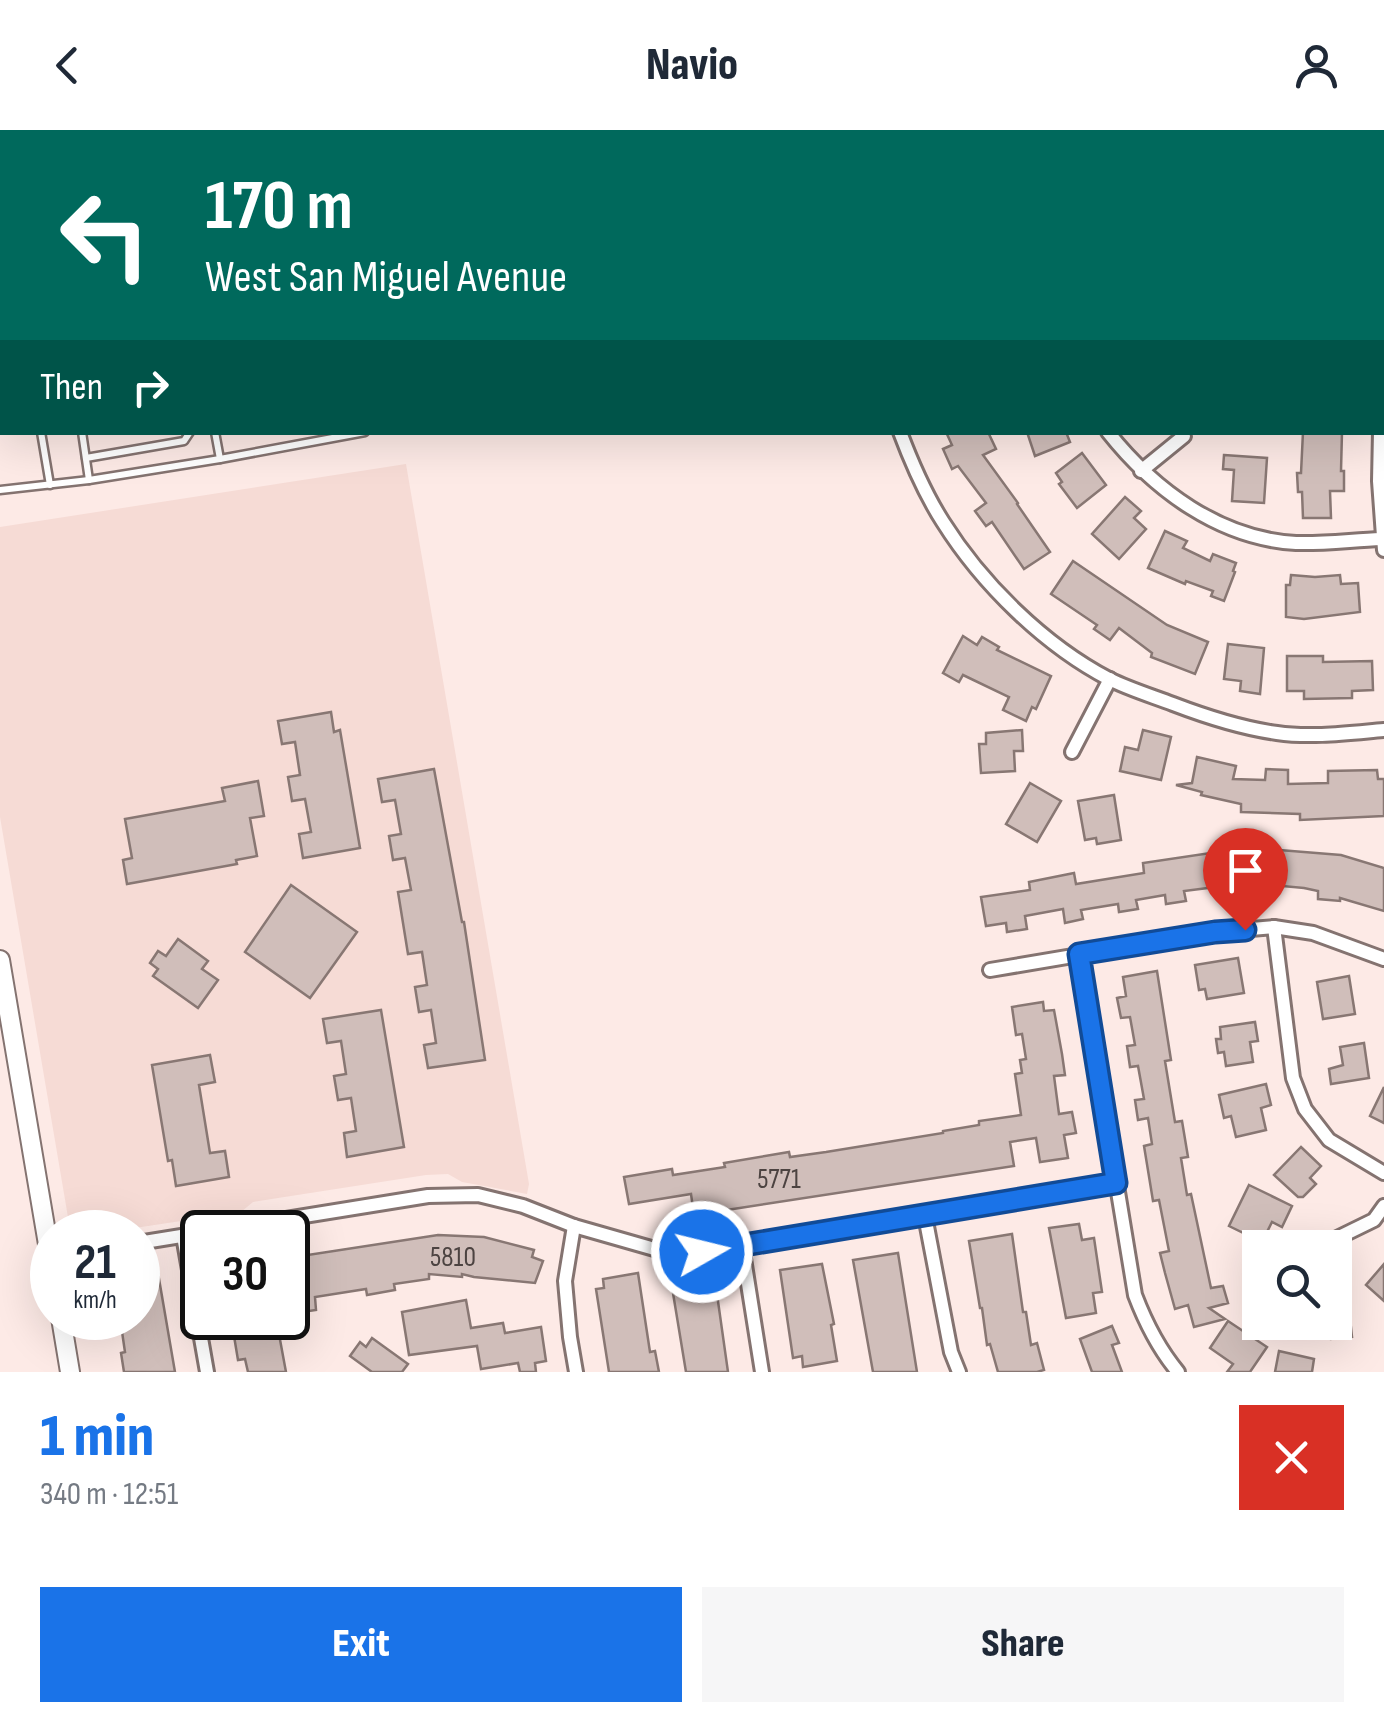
<!DOCTYPE html>
<meta charset="utf-8">
<style>
:root{--surface:#fff;--page:#f6f6f7;--text:#1f2937;--muted:#747a83;--accent:#1a73e8}
body{margin:0;font-family:"Sofia Sans Condensed",sans-serif;background:var(--page);color:var(--text);height:100vh;display:flex;flex-direction:column;font-size:38px;white-space:nowrap}
*{box-sizing:border-box;margin:0}
p{font-size:32px;color:var(--muted)}
.icon{flex:none;width:55px;height:55px;fill:none;stroke:currentColor;stroke-width:2;stroke-linecap:round;stroke-linejoin:round}
.map{position:relative;height:1242px;overflow:hidden}
.panel{display:flex;flex-direction:column;background:var(--surface);flex:1}
.panel>*{flex:none}
.guide{position:absolute;left:0px;top:0px;width:1385px;height:305px;box-shadow:0 10px 40px #0002;background:#00695c;color:#fff;overflow:hidden}
.buttons{position:absolute;left:1242px;top:1100px;display:grid;gap:20px}
.buttons a{display:grid;place-items:center;width:110px;height:110px;border-radius:0px;background:var(--surface);box-shadow:0 10px 40px #0002;font-size:50px}
.speed{position:absolute;left:30px;top:1080px;display:flex;gap:20px;font-size:50px;font-weight:700;text-align:center}
.speed>*{display:grid;place-content:center;width:130px;height:130px;border-radius:50%;background:var(--surface);box-shadow:0 10px 40px #0002;line-height:1}
.speed small{font-size:25px;font-weight:400}
.speed .limit{border:5px solid #111;border-radius:15px;background:#fff;color:#111}
.pin{position:absolute;display:grid;place-items:center;width:85px;height:85px;color:#fff;margin:-102px -42px;border-radius:50% 50% 50% 0;rotate:-45deg;box-shadow:0 0 10px #0007}
.pin .icon{rotate:45deg}
.me{position:absolute;width:110px;margin:-55px;rotate:82deg;stroke-linejoin:round;filter:drop-shadow(0 0 8px #0008)}
.turn{display:flex;align-items:center;gap:35px;height:210px;padding:0 40px;font-size:45px}
.turn .icon{width:130px;height:130px;stroke-width:2.5}
.turn b{display:block;font-size:70px;line-height:85px}
.then{display:flex;align-items:center;height:95px;padding:0 40px;background:#0003;gap:20px;font-size:38px}
.round{display:grid;place-items:center;flex:none;width:105px;height:105px;border-radius:0px;background:var(--page)}
.overview{display:flex;align-items:center;justify-content:space-between;height:170px;padding:0 40px}
h1{font-size:60px;font-weight:800;line-height:75px;color:var(--accent)}
.button{display:flex;gap:20px;margin-top:auto;padding:20px 40px}
.button a{flex:1;height:115px;border-radius:0px;background:var(--accent);color:#fff;font-size:40px;font-weight:800;line-height:115px;text-align:center}
.button a+a{background:var(--page);color:var(--text)}
header{display:flex;justify-content:space-between;align-items:center;height:130px;padding:0 40px;background:var(--surface);font-size:45px;font-weight:800}
.map>svg:first-child{display:block}
.built{fill:#f6dbd5}
.building{fill:#d0beba;stroke:#887773;stroke-width:2.5}
.lines{fill:none;stroke-linecap:round;stroke-linejoin:round}
.lane-casing{stroke:#847370;stroke-width:11}
.street-casing{stroke:#847370;stroke-width:18}
.secondary-casing{stroke:#847370;stroke-width:22}
.lane{stroke:#fff;stroke-width:6}
.street{stroke:#fff;stroke-width:12}
.secondary{stroke:#fff;stroke-width:18}
.route-casing{stroke:#114b97;stroke-width:25}
.route{stroke:#1a73e8;stroke-width:18}
.labels{text-anchor:middle;stroke-width:10;stroke-linejoin:round;paint-order:stroke}
.number-label{font-size:28px;fill:#4c4341}
</style>
<header><svg class="icon" aria-label="back" viewBox="0 0 24 24"><path d="M15 5l-7 7 7 7"/></svg>Navio<svg class="icon" aria-label="person" viewBox="0 0 24 24"><circle cx="12" cy="8" r="4"/><path d="M4 21q1-7 8-7t8 7"/></svg></header>
<div class="map">
<svg width="1384" height="1242" viewBox="0 0 1384 1242">
<rect width="100%" height="100%" fill="#fdeae6"/>
<g class="built">
<path d="M0 0H210L211 2H2V121L0 122Z"/>
<path d="M406 334 529 1054 527 1064 462 1052 448 1044 426 1045 253 1072 241 1082 108 1102H75L69 1093 0 687V397Z"/>
</g>
<g class="building">
<path d="M946 302H988L996 319 983 325 1018 373 1017 374 1050 422 1024 439 992 392 986 396 975 381 986 373 958 336 952 339 943 319 952 315Z"/>
<path d="M1027 302H1066L1070 312 1035 326Z"/>
<path d="M1303 302H1342L1341 341H1344V361H1330L1331 388H1303L1302 362H1298L1297 343H1301Z"/>
<path d="M1082 323 1106 355 1077 378 1059 354 1062 352 1056 343Z"/>
<path d="M1224 325 1267 328 1264 373 1232 371 1234 340 1223 339Z"/>
<path d="M1125 367 1141 381 1134 388 1146 399 1119 429 1092 404Z"/>
<path d="M1165 401 1187 411 1183 418 1210 431 1213 424 1236 433 1233 441 1235 442 1224 471 1211 466 1213 461 1186 451 1185 454 1148 438Z"/>
<path d="M1073 431 1167 495 1208 512 1195 544 1151 527 1152 523 1119 498 1110 510 1094 499 1097 495 1051 464Z"/>
<path d="M1291 445 1315 447 1340 445 1341 454 1358 453 1360 482 1304 489 1286 487V455H1290Z"/>
<path d="M963 506 977 515 982 507 999 517 997 520 1051 546 1036 579 1032 577 1026 591 1003 580 1009 567 963 545 959 552 943 543Z"/>
<path d="M1228 514 1264 518 1260 564 1240 561 1241 551 1224 549Z"/>
<path d="M1287 526H1323V532L1372 531 1373 560 1352 561V568L1304 569V561H1287Z"/>
<path d="M331 582 334 602 340 600 360 718 303 728 299 704 311 702 305 669 292 671 288 647 300 645 295 612 282 614 278 591Z"/>
<path d="M1022 600 1023 621H1014L1015 641 981 643 979 614H986V603Z"/>
<path d="M1143 600 1171 607 1161 650 1120 641 1125 617 1138 620Z"/>
<path d="M1197 627 1236 636 1233 649 1265 650 1266 639 1288 640V654L1328 653V641L1377 640 1378 649H1384V686L1300 690V684L1241 682V674L1201 665 1202 662 1176 655 1192 653Z"/>
<path d="M434 639 462 792H464L485 930 428 938 424 915 436 913 431 880 419 882 415 857 427 855 422 822 408 824 398 762 411 760 405 728 393 730 389 706 401 704 395 670 382 672 378 649Z"/>
<path d="M258 651 264 686 250 688 257 726 236 730 237 734 127 754 123 730 132 728 125 689 225 671 222 658Z"/>
<path d="M1030 653 1061 671 1037 712 1006 694Z"/>
<path d="M1114 665 1121 710 1097 714 1096 708 1085 710 1078 671Z"/>
<path d="M1230 716 1341 725 1384 738V781L1340 768V771L1318 769V761L1304 758 1272 755 1271 762 1237 758V763L1217 766 1216 757 1184 761 1186 771 1166 774 1165 765 1136 770 1138 779 1119 782 1118 774 1081 780 1083 789 1065 793 1063 779 1025 786 1027 799 1007 802 1006 793 986 796 981 767 1030 760 1029 752 1074 743 1076 754 1144 743 1143 733 1231 720Z"/>
<path d="M291 755 357 802 310 868 245 822Z"/>
<path d="M178 809 208 831 202 839 218 850 198 878 153 846 158 839 150 833 158 821 166 826Z"/>
<path d="M1238 828 1244 863 1207 869 1205 859 1199 860 1195 835Z"/>
<path d="M1157 841 1171 930 1165 931 1175 992 1182 991 1188 1027 1181 1028 1187 1065 1191 1064 1211 1158 1223 1156 1228 1173 1209 1178 1225 1189 1194 1197 1188 1175 1175 1179 1165 1143 1160 1123 1169 1121 1159 1070 1153 1071 1144 1016 1152 1014 1148 988 1138 990 1135 970 1144 969 1138 936 1130 937 1127 916 1135 915 1130 887 1121 888 1117 868 1126 866 1123 847Z"/>
<path d="M1349 846 1355 884 1323 889 1317 852Z"/>
<path d="M1043 872 1044 881 1054 880 1062 924 1065 945 1054 946 1059 984 1072 982 1076 1003 1064 1005 1068 1028 1040 1032 1036 1008 1010 1012 1014 1036 694 1085 691 1064 629 1074 624 1047 672 1039 673 1045 725 1037 724 1033 789 1022 790 1027 826 1022 943 1003V1001L979 995V991L1021 985 1015 944 1022 943 1020 930 1026 929 1022 904 1016 905 1012 877Z"/>
<path d="M381 880 404 1017 347 1027 344 1003 356 1001 351 968 338 970 334 946 346 944 341 911 327 913 323 889Z"/>
<path d="M1255 892 1258 911 1250 912 1253 932 1226 936 1224 922 1218 923 1216 909H1221L1220 897Z"/>
<path d="M1364 913 1369 948 1331 954 1329 939 1343 935 1340 917Z"/>
<path d="M210 925 215 952 199 955 210 1023 225 1021 229 1047 176 1056 172 1030 168 1031 152 935Z"/>
<path d="M1266 954 1271 975 1261 978 1266 1000 1236 1007 1231 986 1224 988 1219 965Z"/>
<path d="M1384 957V993L1370 986Z"/>
<path d="M1301 1017 1321 1036 1310 1048 1316 1054 1303 1067H1298L1274 1045Z"/>
<path d="M1249 1055 1292 1076 1282 1097 1272 1092 1262 1112 1229 1096Z"/>
<path d="M1079 1094 1082 1110 1094 1108 1102 1162 1093 1163 1096 1183 1066 1188 1049 1098Z"/>
<path d="M1012 1104 1023 1182H1026L1031 1215 1037 1213 1044 1240 1037 1242H998L990 1214 987 1215 982 1178H980L969 1111Z"/>
<path d="M438 1105 484 1107 534 1120 532 1127 543 1131 535 1153 474 1147 462 1144V1147L429 1144V1149L394 1154 395 1160 367 1165 366 1159 315 1167 316 1180 295 1183 288 1128Z"/>
<path d="M898 1123 917 1242H873L853 1130Z"/>
<path d="M822 1134 834 1194 831 1195 837 1231 803 1237 802 1226 793 1228 780 1140Z"/>
<path d="M1384 1134V1171L1366 1155Z"/>
<path d="M158 1143 175 1242H124L121 1223 125 1222 120 1188H138V1147Z"/>
<path d="M638 1143 650 1222 655 1221 659 1242H609L596 1159 604 1158 603 1149Z"/>
<path d="M1260 1143V1176L1244 1158Z"/>
<path d="M715 1150 728 1242H686L672 1157Z"/>
<path d="M1347 1160 1352 1207 1331 1209 1329 1192H1335V1161Z"/>
<path d="M466 1170 471 1198 503 1193 505 1203 541 1197 546 1231 535 1233 536 1242H520L518 1233 481 1239 477 1216 409 1225 402 1182Z"/>
<path d="M231 1188H276L286 1242H248L245 1229 238 1230Z"/>
<path d="M1228 1191 1267 1217 1250 1242H1227L1233 1234 1210 1218Z"/>
<path d="M1112 1196 1119 1213 1112 1215 1122 1242H1092L1080 1209Z"/>
<path d="M372 1208 408 1234 402 1242H372L350 1226 360 1212 366 1217Z"/>
<path d="M1279 1221 1314 1229 1312 1242H1275Z"/>
</g>
<g class="lines">
<g class="lane-casing">
<g id="lane">
<path d="M0 231H2"/>
<path d="M0 242H2"/>
<path d="M41 302 50 355"/>
<path d="M82 302 89 350"/>
<path d="M86 328 184 311 190 302"/>
<path d="M220 329 365 302"/>
<path d="M0 360 89 350 220 329 215 302"/>
</g>
</g>
<g class="street-casing">
<g id="street">
<path d="M842 0V2"/>
<path d="M1376 0V2"/>
<path d="M1382 40 1384 50"/>
<path d="M1382 87H1384"/>
<path d="M1382 278 1384 265"/>
<path d="M900 302C912 334 925 364 943 392 982 454 1044 515 1109 549 1129 559 1152 566 1173 574 1207 587 1240 598 1277 603 1311 608 1349 603 1384 600"/>
<path d="M1108 302C1154 360 1220 409 1296 413 1324 414 1353 410 1381 409"/>
<path d="M1380 302 1379 351 1384 420"/>
<path d="M1141 341 1184 306"/>
<path d="M1072 622 1110 549"/>
<path d="M1274 797 1293 948 1305 979 1329 1010 1384 1043"/>
<path d="M1079 825 1135 1165C1146 1194 1158 1218 1178 1242"/>
<path d="M990 840 1215 802 1274 797 1313 803 1384 829"/>
<path d="M925 1086 951 1222 959 1242"/>
<path d="M574 1096 565 1151 570 1207 576 1242"/>
<path d="M183 1106 207 1242"/>
<path d="M1329 1112 1374 1090 1384 1076"/>
<path d="M138 1113 428 1066 478 1065 523 1076 574 1096 665 1122H702L1116 1053"/>
<path d="M742 1116 762 1242"/>
</g>
</g>
<g class="secondary-casing">
<g id="secondary">
<path d="M932 2 949 0"/>
<path d="M0 151H2"/>
<path d="M0 830 52 1138"/>
<path d="M61 1188 70 1242"/>
</g>
</g>
<use href="#lane" class="lane"/>
<use href="#street" class="street"/>
<use href="#secondary" class="secondary"/>
</g>
<g class="lines">
<g class="route-casing">
<path id="route" d="M702 1122 1116 1053 1079 824 1215 802 1245 800"/>
</g>
<use href="#route" class="route"/>
</g>
<g class="labels">
<g class="number-label">
<text x="779" y="1058">5771</text>
<text x="453" y="1136">5810</text>
</g>
</g>
</svg>
<div class="buttons">
<a><svg class="icon" aria-label="search" viewBox="0 0 24 24"><circle cx="10" cy="10" r="6"/><path d="M15 15l6 6"/></svg></a>
</div>
<div class="speed"><div>21<small>km/h</small></div><div class="limit">30</div></div>
<div class="pin" style="left:1245px;top:800px;background:#d93025"><svg class="icon" aria-label="arrive" viewBox="0 0 24 24"><path d="M6 21V4h12l-3 4 3 4H6"/></svg></div>
<svg class="me" style="left:702px;top:1122px" viewBox="-20 -20 40 40"><circle r="17" fill="#1a73e8" stroke="#fff" stroke-width="3"/><path d="M0-11L8 9 0 5-8 9z" fill="#fff"/></svg>
<div class="guide">
<div class="turn"><svg class="icon" aria-label="left" viewBox="0 0 24 24"><path d="M17 20v-9H6M10 6l-5 5 5 5"/></svg><div><b>170 m</b>West San Miguel Avenue</div></div>
<div class="then">Then<svg class="icon" aria-label="right" viewBox="0 0 24 24"><path d="M7 20v-9h11M14 6l5 5-5 5"/></svg></div>
</div>
</div>
<section class="panel">
<div class="overview"><div><h1>1 min</h1><p>340 m · 12:51</p></div><a class="round" style="background:#d93025;color:#fff"><svg class="icon" aria-label="close" viewBox="0 0 24 24"><path d="M6 6l12 12M18 6L6 18"/></svg></a></div>
<div class="button"><a>Exit</a><a>Share</a></div>
</section>
